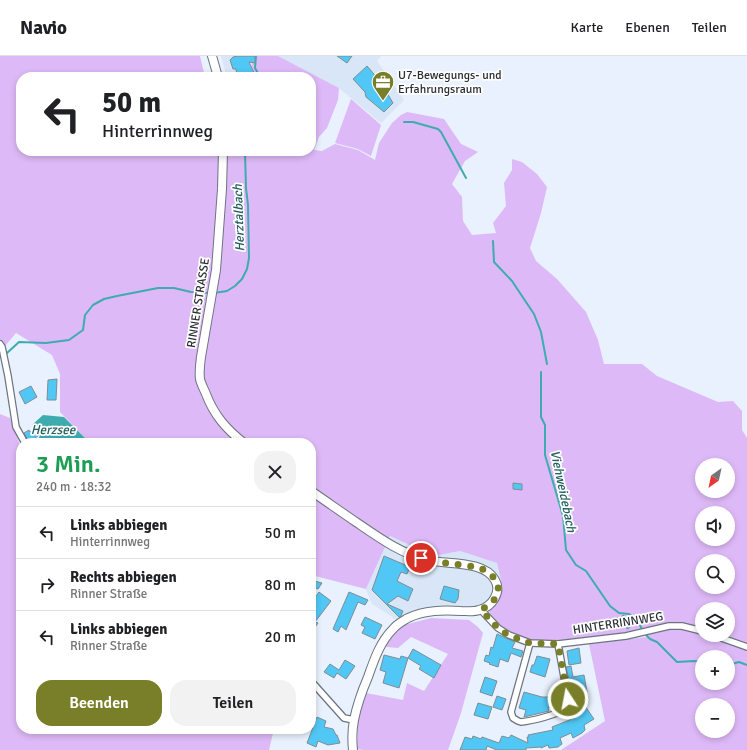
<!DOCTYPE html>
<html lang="de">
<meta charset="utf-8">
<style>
:root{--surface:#fff;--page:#f2f2f2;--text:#202124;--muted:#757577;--line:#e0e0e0;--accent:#797e28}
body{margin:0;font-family:Signika,sans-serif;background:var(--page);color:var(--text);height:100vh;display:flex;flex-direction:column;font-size:15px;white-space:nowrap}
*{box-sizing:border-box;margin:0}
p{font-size:13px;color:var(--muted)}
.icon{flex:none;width:22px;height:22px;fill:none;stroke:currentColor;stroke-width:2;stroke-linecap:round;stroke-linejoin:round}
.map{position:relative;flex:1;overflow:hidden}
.panel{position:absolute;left:16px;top:382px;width:300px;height:296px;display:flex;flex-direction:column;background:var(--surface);border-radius:16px;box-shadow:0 2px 6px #0003}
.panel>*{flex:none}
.top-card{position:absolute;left:16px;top:16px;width:300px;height:84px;border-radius:16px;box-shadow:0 2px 6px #0003;background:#fff;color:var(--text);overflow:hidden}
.needle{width:26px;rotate:213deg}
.fabs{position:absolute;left:695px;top:402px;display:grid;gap:8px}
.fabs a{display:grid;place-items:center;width:40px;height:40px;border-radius:50%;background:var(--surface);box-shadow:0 2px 6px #0003;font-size:20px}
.pin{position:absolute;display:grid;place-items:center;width:34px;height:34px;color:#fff;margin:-17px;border:2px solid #fff;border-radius:50%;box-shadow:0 1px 4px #0007}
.me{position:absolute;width:44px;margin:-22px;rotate:349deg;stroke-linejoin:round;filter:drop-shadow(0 0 3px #0008)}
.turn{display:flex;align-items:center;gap:14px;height:84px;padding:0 20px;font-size:18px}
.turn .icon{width:52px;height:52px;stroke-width:2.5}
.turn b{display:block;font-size:28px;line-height:34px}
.round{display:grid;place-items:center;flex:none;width:42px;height:42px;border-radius:16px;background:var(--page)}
.overview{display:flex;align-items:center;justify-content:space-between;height:68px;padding:0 20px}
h1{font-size:24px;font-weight:600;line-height:30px;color:#1e9e55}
.primary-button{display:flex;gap:8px;margin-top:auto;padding:8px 20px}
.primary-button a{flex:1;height:46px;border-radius:16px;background:var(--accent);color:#fff;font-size:16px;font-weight:600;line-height:46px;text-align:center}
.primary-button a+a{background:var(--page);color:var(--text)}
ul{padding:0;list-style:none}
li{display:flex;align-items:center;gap:12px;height:52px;padding:0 20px;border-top:1px solid var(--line)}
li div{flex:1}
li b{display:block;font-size:15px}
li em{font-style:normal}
header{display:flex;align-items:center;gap:24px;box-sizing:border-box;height:56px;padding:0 20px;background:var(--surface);border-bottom:1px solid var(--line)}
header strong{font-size:19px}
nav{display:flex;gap:22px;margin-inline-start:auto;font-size:14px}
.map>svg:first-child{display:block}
.built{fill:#d8e6f8}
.green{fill:#deb9f7;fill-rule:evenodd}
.water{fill:#3eacaf}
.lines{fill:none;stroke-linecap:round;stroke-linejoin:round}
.stream{stroke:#3eacaf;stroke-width:2}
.building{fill:#50c7f4;stroke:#7f8d93}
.street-casing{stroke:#6c757f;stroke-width:8}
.secondary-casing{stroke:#6c757f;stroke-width:10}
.street{stroke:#fff;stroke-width:5.5}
.secondary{stroke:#fff;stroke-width:8}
.route{stroke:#797e28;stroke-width:7;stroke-dasharray:0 12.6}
.labels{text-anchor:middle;stroke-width:3.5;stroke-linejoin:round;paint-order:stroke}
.poi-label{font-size:12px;fill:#2b2e33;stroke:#fefefe;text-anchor:start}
.street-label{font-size:12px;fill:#2b2e33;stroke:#fefefe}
.water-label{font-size:13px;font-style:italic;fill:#246061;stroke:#fefefe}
</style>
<header>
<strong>Navio</strong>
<nav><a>Karte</a><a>Ebenen</a><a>Teilen</a></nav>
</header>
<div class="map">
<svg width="747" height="694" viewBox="0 0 747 694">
<rect width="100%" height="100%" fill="#e8f1fd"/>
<g class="built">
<path d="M221 0H262L265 21H227Z"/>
<path d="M278 0H381L377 5 404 44 381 67 339 32Z"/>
<path d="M390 480 434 500 460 495 497 507 503 533 489 556 437 553 397 564 372 548 366 533Z"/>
</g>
<g class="green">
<path d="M0 0H200L205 21H21V95H311V21H285L277 16 276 21H256C252 12 250 10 255 0H278L339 32 338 44 327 72 319 81 314 94 322 95 335 88 358 94 375 104 379 87 392 67 401 59 407 56 444 63 461 88 478 96 465 105 452 128 462 141 463 165 472 179 496 177 493 167 506 150 504 127 512 114V103L522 106 537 118 547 131 541 157 530 192 536 205 557 223 586 256 598 284 604 308H642L657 320 718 346 733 345 742 355V374L747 382V694H561L605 665 589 588 646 581 647 578 558 588 530 587 499 569 489 556 503 533 497 507 460 495 434 500 390 480 366 533 311 519V387H90L60 356V318L52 299 16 277 5 290 0 283ZM702 409H728V435H702ZM702 457H728V483H702ZM702 505H728V531H702ZM702 553H728V579H702ZM702 601H728V627H702ZM702 649H728V675H702Z"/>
<path d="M351 43 381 69 371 100 358 93 335 87Z"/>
<path d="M0 358 10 362 21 392V673H274L269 694H0Z"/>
<path d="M431 562 469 564 478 571 483 577 461 657 448 694H364L357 693 358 663 366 637 403 644 407 627 424 635 448 598 411 581 398 592 377 590 404 569Z"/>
</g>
<path class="water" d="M43 359 64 361 90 387H35L38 385 40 379 32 369Z"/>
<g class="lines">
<g class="stream">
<path d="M256 0 255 12 260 21"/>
<path d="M404 66H413L438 73 441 76 466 122"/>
<path d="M493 185 494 206 512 225 534 258 541 276 547 308"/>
<path d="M214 237 227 235 235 230 242 223 247 213 249 202 248 149 246 132 245 96"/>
<path d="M7 297 19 286 46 287 69 284 83 274 85 259 93 249 104 243 117 240 158 232H174L191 236 210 237"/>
<path d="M541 316V361L545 369V399L563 460 566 494 576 509 586 515 610 550 619 557 629 558 636 562 642 573"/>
<path d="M646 579 650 583 657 586 677 606 694 605 702 606"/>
<path d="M728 609 739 606 747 609"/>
</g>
</g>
<g class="building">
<path d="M238 0H255V7L249 6 256 21H237L236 13H233L230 4 233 1Z"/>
<path d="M337 0H352L347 7Z"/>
<path d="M367 10 380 25 393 47 384 56 366 41 365 36 353 23Z"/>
<path d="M57 323 56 344H47L48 324Z"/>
<path d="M31 330 37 341 25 348 19 336Z"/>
<path d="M34 373 39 379 35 382 37 384 33 387H29L24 377 29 374 30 376Z"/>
<path d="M513 427 522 428V434L513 433Z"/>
<path d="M384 500 410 511 407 518 401 516 397 525 413 533 408 545 398 540 387 548 403 555 401 560 399 561 372 534Z"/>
<path d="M311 524 322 527 318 533 311 530Z"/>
<path d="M444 530 459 534 458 543 455 547 440 543Z"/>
<path d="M319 536 331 545 315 566 318 567 311 577V547Z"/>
<path d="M349 536 368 544 365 549 358 546 346 574 341 570 338 576 333 573Z"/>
<path d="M623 559 633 567 628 573 618 566Z"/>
<path d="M365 561 382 569 375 583 362 577 365 571 361 569Z"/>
<path d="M497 578 515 586 512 592 523 595 521 601 511 597 508 606 500 603 498 611 489 608 490 607 484 605 486 599 489 600 491 591 493 592Z"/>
<path d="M579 592 581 607 569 609 567 595Z"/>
<path d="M413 593 441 609 434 622 419 613 421 610 408 602Z"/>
<path d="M384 599 400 603 401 600 408 602 399 632 383 627 386 616 380 614Z"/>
<path d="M537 600 550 603 545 621 530 616 532 609H534Z"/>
<path d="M345 604 355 610 346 623 337 617 334 622 324 616 330 608 339 614Z"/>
<path d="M571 610 573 621 584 619 587 636 576 638 577 643 572 645 571 638H574L571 624H569L566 611Z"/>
<path d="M485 621 497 625 492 640 480 636Z"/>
<path d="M524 636 542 641H557V649L548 652 549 655 524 661 526 654 519 652Z"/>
<path d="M497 640 506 643 502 654 493 651Z"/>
<path d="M478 647 492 651 488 663 474 659Z"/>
<path d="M585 650 594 663 584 669 585 674 582 677 573 682 571 677 560 682 562 688 558 691 549 692 548 689 541 692V691L526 692V694H497L487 690 486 694H460L465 681 472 683 473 680 481 683 482 681 499 687 502 680 509 682 511 679 528 687 527 681H529L528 679 553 674 552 671 577 661 574 657Z"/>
<path d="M317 661 326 665 324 671 333 673 336 679H337L340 687 328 689 318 685 316 691 307 687Z"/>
</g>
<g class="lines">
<g class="street-casing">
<g id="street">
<path d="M0 288 2 291 8 320 16 371 25 387"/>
<path d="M481 554 498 572 509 579 530 587 558 588 626 580 669 570H682L702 575"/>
<path d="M713 579 747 591"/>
<path d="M530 587 511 656 513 662 518 665 521 666C530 665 559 659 565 652 568 649 568 646 568 643L558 588"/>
<path d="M311 625 344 662 354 664"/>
</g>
</g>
<g class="secondary-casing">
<g id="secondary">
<path d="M212 0 218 21"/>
<path d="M223 95 222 133 216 214 201 301C200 309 199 316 200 323 201 328 204 333 206 338 214 359 226 373 244 387"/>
<path d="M311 435C326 445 341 456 356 466 378 481 401 498 428 504 447 509 484 504 495 524 502 536 492 551 479 554 474 556 467 555 461 555 443 554 425 554 408 562 403 565 397 568 393 573 380 586 374 604 368 621 362 635 357 649 354 664 352 674 352 684 353 694"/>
</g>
</g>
<use href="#street" class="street"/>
<use href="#secondary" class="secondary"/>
</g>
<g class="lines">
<path class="route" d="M421 502C434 506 447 507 461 509 468 510 475 510 482 513 489 516 496 522 498 530 500 542 489 549 481 554L498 572 508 579 530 587 558 588 568 643"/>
</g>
<defs>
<g id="office-pin" transform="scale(1.15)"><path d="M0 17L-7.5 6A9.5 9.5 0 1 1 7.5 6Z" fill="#797e28" stroke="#fefefe"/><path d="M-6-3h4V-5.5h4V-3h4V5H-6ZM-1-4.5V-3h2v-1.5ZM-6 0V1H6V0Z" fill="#fff"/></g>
</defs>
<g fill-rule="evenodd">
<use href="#office-pin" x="383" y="26"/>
</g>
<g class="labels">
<g class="poi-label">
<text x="398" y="23">U7-Bewegungs- und<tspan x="398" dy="14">Erfahrungsraum</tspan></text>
</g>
<g class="street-label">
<text transform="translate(198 247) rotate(-81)" y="4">RINNER STRASSE</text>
<text transform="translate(618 567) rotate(-9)" y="4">HINTERRINNWEG</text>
</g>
<g class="water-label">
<text transform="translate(238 162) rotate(-92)" y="5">Herztalbach</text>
<text x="53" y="378">Herzsee</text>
<text transform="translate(564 435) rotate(78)" y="5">Viehweidebach</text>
</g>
</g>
</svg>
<div class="fabs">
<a><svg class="needle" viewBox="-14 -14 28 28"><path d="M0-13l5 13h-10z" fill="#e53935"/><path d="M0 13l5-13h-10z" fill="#757577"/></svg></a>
<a><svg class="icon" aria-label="sound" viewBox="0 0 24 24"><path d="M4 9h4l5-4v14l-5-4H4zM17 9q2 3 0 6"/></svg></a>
<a><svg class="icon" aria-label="search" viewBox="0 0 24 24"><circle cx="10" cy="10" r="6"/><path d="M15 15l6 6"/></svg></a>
<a><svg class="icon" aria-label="layers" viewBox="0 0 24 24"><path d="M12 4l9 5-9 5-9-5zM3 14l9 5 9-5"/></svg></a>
<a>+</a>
<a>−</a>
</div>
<div class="pin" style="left:421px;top:502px;background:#d93025"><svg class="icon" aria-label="arrive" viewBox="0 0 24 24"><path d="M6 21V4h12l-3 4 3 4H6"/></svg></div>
<svg class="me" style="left:568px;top:643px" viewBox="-20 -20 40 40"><circle r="17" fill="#797e28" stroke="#fff" stroke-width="3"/><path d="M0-11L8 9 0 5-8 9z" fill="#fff"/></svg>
<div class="top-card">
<div class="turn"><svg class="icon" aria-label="left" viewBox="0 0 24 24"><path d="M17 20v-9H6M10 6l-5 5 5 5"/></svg><div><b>50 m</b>Hinterrinnweg</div></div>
</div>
<section class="panel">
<div class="overview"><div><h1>3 Min.</h1><p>240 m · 18:32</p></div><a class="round"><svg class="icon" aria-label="close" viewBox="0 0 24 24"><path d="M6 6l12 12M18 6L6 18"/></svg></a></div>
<ul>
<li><svg class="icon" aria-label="left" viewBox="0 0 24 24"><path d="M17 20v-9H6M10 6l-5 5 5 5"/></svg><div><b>Links abbiegen</b><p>Hinterrinnweg</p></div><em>50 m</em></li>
<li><svg class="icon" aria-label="right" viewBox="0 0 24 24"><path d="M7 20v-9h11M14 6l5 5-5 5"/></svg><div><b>Rechts abbiegen</b><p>Rinner Straße</p></div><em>80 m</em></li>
<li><svg class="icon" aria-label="left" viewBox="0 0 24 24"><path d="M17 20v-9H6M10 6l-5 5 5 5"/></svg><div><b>Links abbiegen</b><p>Rinner Straße</p></div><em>20 m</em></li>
</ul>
<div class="primary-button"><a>Beenden</a><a>Teilen</a></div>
</section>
</div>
